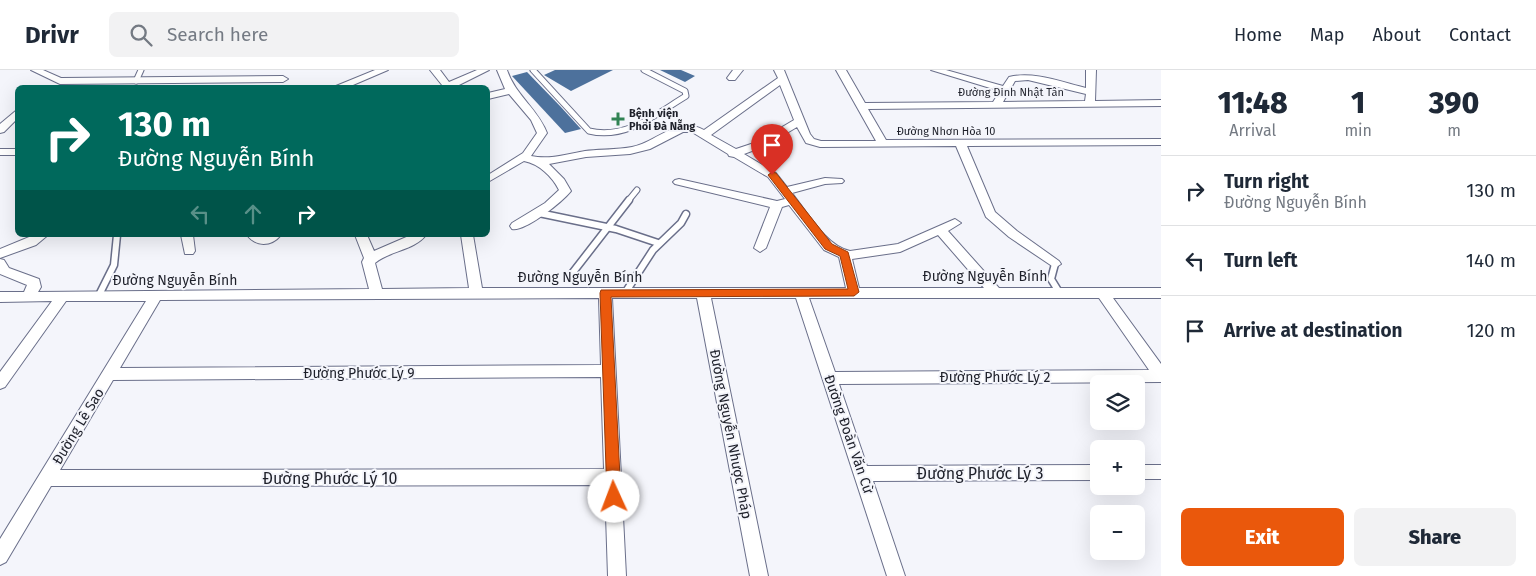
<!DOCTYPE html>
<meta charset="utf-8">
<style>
:root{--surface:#fff;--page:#f2f2f3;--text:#1f2937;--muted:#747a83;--line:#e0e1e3;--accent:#ea580c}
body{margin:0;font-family:"Fira Sans",sans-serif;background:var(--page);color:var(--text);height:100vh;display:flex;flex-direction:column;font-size:19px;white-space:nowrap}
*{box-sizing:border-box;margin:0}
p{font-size:16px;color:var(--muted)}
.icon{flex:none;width:28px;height:28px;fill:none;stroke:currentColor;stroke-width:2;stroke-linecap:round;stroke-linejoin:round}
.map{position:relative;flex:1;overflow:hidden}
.drawer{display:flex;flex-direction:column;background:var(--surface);width:375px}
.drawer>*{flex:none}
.guide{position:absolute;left:15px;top:15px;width:475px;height:152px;border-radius:8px;box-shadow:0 5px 20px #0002;background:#00695c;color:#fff;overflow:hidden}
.fabs{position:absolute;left:1090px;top:305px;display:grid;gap:10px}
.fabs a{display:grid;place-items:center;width:55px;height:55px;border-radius:8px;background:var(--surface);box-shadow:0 5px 20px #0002;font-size:25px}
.pin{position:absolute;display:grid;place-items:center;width:42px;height:42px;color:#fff;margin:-51px -21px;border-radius:50% 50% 50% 0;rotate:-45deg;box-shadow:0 0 5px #0007}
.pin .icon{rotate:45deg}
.me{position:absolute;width:55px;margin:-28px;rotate:358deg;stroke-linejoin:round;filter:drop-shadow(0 0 4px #0008)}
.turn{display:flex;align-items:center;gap:18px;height:105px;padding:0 20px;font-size:22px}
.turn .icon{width:65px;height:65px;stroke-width:2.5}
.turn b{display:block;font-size:35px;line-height:42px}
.lanes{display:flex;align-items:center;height:48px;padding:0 20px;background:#0003;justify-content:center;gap:25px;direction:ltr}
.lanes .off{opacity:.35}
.eta{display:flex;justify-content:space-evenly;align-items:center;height:85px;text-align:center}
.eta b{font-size:30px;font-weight:800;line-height:35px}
.primary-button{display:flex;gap:10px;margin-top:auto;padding:10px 20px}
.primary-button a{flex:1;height:58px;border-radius:8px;background:var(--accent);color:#fff;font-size:20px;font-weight:800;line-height:58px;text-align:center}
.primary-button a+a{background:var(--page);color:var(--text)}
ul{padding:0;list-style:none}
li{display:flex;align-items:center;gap:15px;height:70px;padding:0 20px;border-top:1px solid var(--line)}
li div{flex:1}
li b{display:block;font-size:19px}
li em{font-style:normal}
header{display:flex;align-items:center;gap:30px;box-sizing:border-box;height:70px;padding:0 25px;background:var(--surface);border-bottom:1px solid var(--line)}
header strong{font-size:24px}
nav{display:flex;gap:28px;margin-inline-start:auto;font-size:18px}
.search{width:350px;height:45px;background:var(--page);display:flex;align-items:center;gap:12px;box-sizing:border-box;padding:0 18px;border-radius:8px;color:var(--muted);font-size:19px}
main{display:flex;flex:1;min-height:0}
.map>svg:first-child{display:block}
.building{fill:#4d719c}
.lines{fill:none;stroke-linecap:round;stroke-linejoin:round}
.service-far1-casing{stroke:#6a6f8a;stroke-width:7}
.service-casing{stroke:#6a6f8a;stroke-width:9}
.minor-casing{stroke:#6a6f8a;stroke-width:2}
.service-far1{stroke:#fff;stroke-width:5}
.service{stroke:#fff;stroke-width:6}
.minor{fill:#fff;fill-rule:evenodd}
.route{fill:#ea580c;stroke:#983908}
.poi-dot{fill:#308253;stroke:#f4f5fb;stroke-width:2}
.labels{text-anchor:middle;stroke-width:4;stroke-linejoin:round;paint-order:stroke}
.far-street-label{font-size:11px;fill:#1e202a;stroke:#f4f5fb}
.far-poi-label{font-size:11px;font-weight:bold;fill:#1e202a;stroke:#f4f5fb;text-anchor:start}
.street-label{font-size:14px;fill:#1e202a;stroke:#f4f5fb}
.near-street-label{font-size:16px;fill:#1e202a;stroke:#f4f5fb}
</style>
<header>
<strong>Drivr</strong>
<div class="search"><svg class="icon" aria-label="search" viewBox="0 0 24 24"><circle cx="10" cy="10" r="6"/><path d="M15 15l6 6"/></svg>Search here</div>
<nav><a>Home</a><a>Map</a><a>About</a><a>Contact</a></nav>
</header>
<main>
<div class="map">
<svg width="1161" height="506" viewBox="0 0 1161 506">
<rect width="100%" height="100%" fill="#f4f5fb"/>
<g class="building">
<path d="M555 0H613L571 21 544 5Z"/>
<path d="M660 0H681L695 6 685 12Z"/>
<path d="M527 2 560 36 581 59 565 63 512 6Z"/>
</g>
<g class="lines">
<g class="service-far1-casing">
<g id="service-far1">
<path d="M533 0 589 61C626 70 656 44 686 26L685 21 644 0"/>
<path d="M136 11 141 0"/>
<path d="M628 131 637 120"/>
</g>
</g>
<g class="service-casing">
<g id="service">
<path d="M539 143 616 159 658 173"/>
<path d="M1055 194 1051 209 1059 222"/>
<path d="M570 206 629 130"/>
<path d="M625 223 653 180 681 153 686 144"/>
<path d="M98 227 114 195 117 165"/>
</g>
</g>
<g class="minor-casing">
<g id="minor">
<path d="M31 0H43L61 8 283 6 288 9 283 12 60 14Z"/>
<path d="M375 0H388L346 18 336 16Z"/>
<path d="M430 0H440L449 12 477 0H489L453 18H440L442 15Z"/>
<path d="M497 0H507C515 25 538 39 547 63L531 86C550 90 567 84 585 81 600 79 616 80 632 77 656 73 677 45 704 60L778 8 774 0H784L810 64 814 69 821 71H876L836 0H846L865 33 993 32 1000 21 931 0H946L1003 16 1009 7C1034 1 1061 12 1086 18V0H1096L1095 31 1161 30V36L868 39 886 70 1161 69V75L967 76 995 142 1017 161 1059 191 1061 194 1055 198 1009 167 986 147 956 76 820 77 806 73 797 57 765 76 744 84 776 103 787 117 825 108 842 109 844 111 842 113 825 114 792 123C807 142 826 176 850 181L898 174 955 149 961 153 948 161 999 218H1161V228H1113L1161 294V312L839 314 867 396 1099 395V410L873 411 905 506H887L796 228H711L768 506H750L697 228H612L626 506H608L605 415 51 416 6 492 0 495V469L146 231H66L5 317 0 319V302L52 231 0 232V222H24L27 215 0 204V189L4 190 9 198 39 209 41 217 38 222 369 219 362 192 364 188 355 165H367L374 181 411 165H426C415 180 389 181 375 193L382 219 469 218 461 165H473L482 218H846L839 187 824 180 789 135 782 137 766 178 760 182 754 178 770 137 675 114 673 112 675 110 679 109 777 131 785 129 768 107 734 87 729 86 728 84 692 62H683L650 79 630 84 586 87 549 94 564 109 571 121C562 132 525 162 512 159L510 156 512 153 545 133 559 120C552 106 539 94 524 91L488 112V105L523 83 537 63 531 50 509 24 488 29V23L505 19ZM1028 10 1086 24 1085 31 1003 32 1015 11ZM780 15 794 50 757 72 736 79 711 65ZM938 165 984 218H859L852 189 900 182ZM599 228 601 295 120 298 160 230ZM809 228H1099L1149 300 835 302ZM601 307 604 399 60 400 113 310Z"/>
<path d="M733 0H743L735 10H729L727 8Z"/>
<path d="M18 39V48L4 62 0 63V54Z"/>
<rect x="0" y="79" width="18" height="6"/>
<path d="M34 165H48L36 175 0 188V179Z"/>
<path d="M181 165H193L195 181 193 184H185Z"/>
<path d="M247 165H281C271 177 256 177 247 165Z"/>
<rect x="1136" y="395" width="25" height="14"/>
</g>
</g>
<use href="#service-far1" class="service-far1"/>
<use href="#service" class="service"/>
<use href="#minor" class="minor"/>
</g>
<path class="route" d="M772 102 776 103 832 174 848 182 859 222 854 226 611 227 621 427 619 431 614 433 609 431 607 427 600 223 601 220 848 219 840 186 825 179 768 105Z"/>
<path class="poi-dot" d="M615.5 41.5h5v5h5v5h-5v5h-5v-5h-5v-5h5z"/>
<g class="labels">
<g class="far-street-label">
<text x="1011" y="26">Đường Đinh Nhật Tân</text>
<text x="946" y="65">Đường Nhơn Hòa 10</text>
</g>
<g class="far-poi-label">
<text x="629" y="47">Bệnh viện<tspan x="629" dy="13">Phổi Đà Nẵng</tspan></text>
</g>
<g class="street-label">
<text x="985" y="211">Đường Nguyễn Bính</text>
<text x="580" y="212">Đường Nguyễn Bính</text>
<text x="175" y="215">Đường Nguyễn Bính</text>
<text x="359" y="308">Đường Phước Lý 9</text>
<text x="995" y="312">Đường Phước Lý 2</text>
<text transform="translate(78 356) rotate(-59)" y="5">Đường Lê Sao</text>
<text transform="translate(731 364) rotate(79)" y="5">Đường Nguyễn Nhược Pháp</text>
<text transform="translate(849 364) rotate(71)" y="5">Đường Đoàn Văn Cừ</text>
</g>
<g class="near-street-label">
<text x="980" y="409">Đường Phước Lý 3</text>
<text x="330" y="414">Đường Phước Lý 10</text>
</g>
</g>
</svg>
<div class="fabs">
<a><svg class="icon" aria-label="layers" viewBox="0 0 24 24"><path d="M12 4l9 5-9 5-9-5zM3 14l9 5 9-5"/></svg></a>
<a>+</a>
<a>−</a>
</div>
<div class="pin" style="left:772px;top:105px;background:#d93025"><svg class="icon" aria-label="arrive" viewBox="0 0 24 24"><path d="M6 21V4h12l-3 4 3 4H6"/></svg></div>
<svg class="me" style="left:614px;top:427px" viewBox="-20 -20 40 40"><circle r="19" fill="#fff"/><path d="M0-13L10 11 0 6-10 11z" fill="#ea580c"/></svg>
<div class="guide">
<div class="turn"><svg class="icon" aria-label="right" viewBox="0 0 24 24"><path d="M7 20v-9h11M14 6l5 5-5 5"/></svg><div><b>130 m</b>Đường Nguyễn Bính</div></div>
<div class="lanes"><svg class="icon off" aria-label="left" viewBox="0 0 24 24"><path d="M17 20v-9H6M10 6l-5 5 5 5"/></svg><svg class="icon off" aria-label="ahead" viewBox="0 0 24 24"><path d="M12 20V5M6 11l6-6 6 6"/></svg><svg class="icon" aria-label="right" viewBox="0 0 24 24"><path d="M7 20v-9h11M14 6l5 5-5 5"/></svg></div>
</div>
</div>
<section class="drawer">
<div class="eta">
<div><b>11:48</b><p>Arrival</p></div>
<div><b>1</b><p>min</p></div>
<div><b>390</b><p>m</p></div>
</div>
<ul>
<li><svg class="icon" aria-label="right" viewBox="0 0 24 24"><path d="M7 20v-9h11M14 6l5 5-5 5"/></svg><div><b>Turn right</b><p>Đường Nguyễn Bính</p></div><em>130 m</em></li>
<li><svg class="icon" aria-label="left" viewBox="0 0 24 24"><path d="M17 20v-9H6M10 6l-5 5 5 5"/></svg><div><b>Turn left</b></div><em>140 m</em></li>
<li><svg class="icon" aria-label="arrive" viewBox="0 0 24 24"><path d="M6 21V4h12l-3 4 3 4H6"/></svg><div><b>Arrive at destination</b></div><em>120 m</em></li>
</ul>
<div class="primary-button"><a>Exit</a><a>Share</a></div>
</section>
</main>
